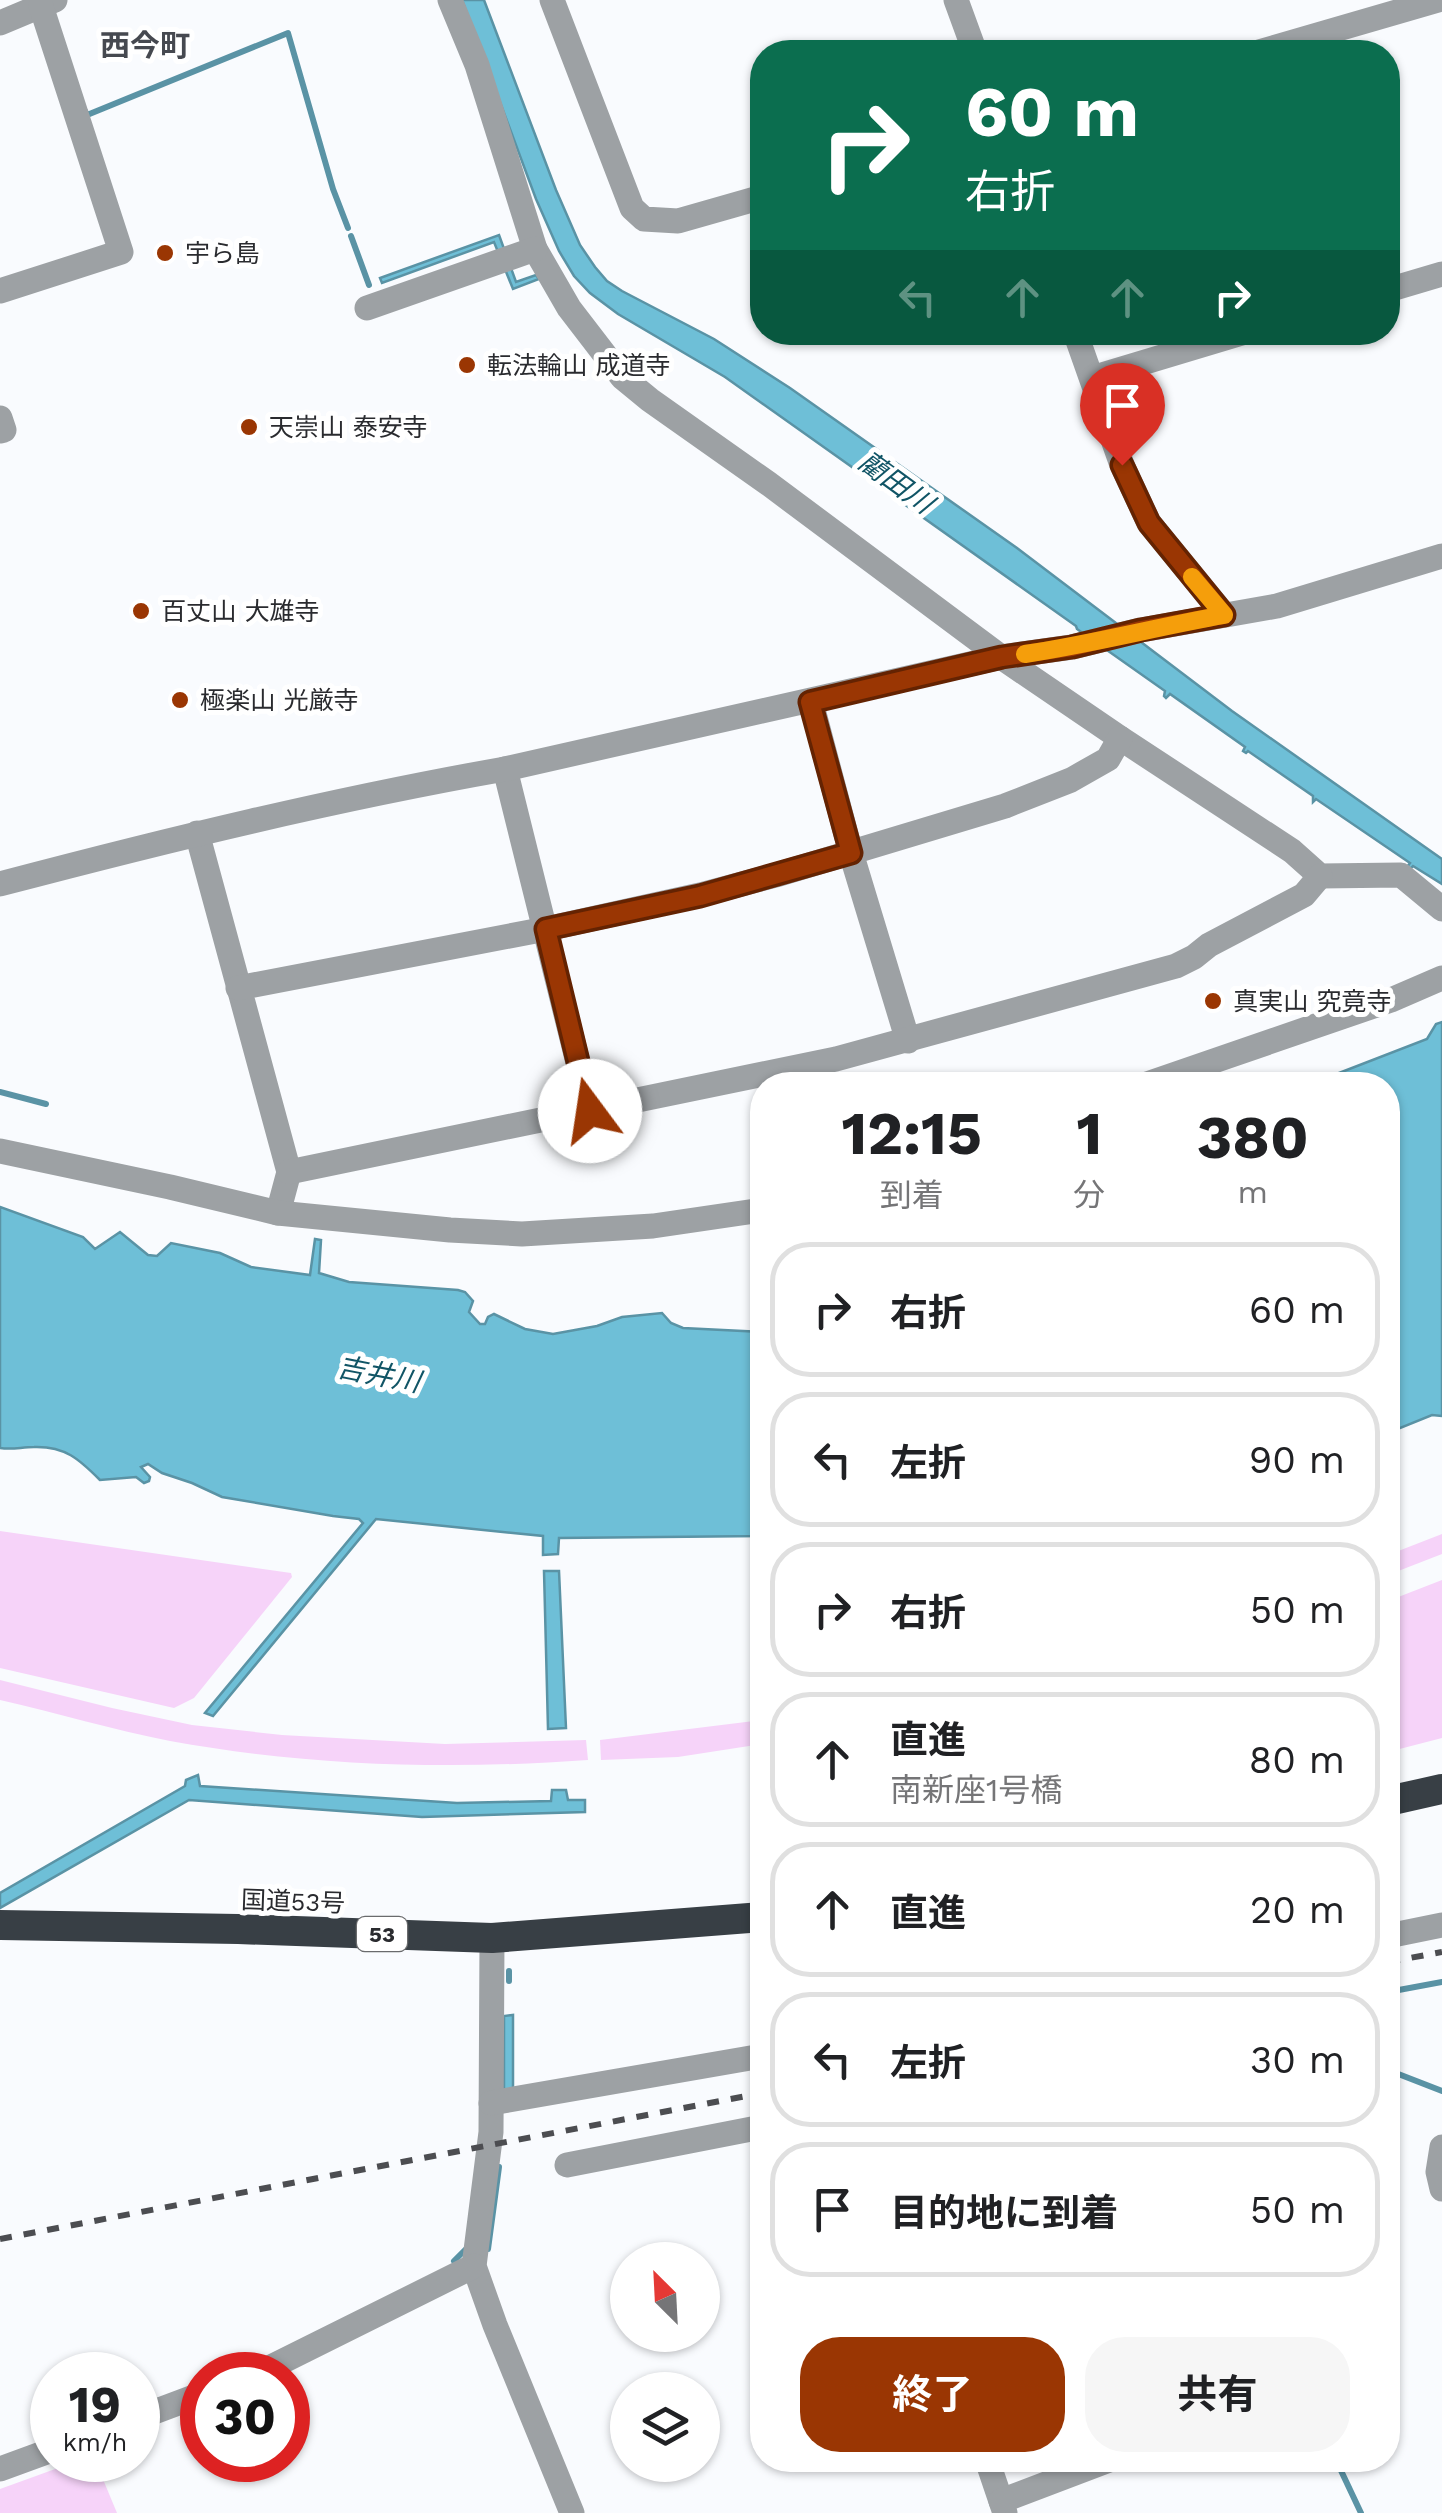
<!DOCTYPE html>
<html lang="ja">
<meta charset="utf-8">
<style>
:root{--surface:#fff;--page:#f6f6f6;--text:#202124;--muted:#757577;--line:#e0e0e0;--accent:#9a3603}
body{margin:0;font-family:"Work Sans","Noto Sans JP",sans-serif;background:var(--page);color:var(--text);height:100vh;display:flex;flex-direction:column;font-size:38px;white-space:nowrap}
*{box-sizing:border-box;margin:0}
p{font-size:32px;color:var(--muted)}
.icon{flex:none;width:55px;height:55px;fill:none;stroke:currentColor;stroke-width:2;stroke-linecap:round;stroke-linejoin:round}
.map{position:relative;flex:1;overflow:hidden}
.sheet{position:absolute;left:750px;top:1072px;width:650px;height:1400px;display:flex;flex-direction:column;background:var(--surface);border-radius:40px;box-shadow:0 2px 8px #0004}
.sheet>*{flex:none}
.banner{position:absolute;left:750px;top:40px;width:650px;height:305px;border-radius:40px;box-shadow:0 2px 8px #0004;background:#0b6e4f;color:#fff;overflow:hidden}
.needle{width:65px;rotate:336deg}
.tools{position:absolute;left:610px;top:2242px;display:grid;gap:20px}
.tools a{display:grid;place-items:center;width:110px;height:110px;border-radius:50%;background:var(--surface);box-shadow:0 2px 8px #0004;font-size:50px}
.speed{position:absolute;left:30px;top:2352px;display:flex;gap:20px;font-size:50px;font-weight:700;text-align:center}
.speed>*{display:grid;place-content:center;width:130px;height:130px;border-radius:50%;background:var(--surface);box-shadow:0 2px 8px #0004;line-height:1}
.speed small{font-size:25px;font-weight:400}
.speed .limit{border:15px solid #d22;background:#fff;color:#111}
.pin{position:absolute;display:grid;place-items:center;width:85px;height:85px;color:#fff;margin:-102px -42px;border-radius:50% 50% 50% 0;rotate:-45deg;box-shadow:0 0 10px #0007}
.pin .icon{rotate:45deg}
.me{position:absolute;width:110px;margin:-55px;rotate:346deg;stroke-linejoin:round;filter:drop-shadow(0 0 8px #0008)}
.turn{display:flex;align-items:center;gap:35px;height:210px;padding:0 50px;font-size:45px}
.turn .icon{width:130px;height:130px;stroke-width:2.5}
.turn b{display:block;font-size:70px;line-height:85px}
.lanes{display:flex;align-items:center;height:95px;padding:0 50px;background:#0003;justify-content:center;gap:50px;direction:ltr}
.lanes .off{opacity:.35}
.eta{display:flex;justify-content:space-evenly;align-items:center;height:170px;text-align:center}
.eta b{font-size:60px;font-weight:700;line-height:70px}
.cta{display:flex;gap:20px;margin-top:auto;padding:20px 50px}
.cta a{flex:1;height:115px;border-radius:40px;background:var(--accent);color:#fff;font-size:40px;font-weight:700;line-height:115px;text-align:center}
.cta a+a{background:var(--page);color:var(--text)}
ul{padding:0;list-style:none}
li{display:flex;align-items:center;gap:30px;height:135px;margin:0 20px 15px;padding:0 30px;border:5px solid var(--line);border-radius:40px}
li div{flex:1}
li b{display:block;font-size:38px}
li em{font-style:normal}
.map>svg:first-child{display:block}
.green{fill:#f6d3f9}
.water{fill:#6ebfd7;stroke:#5a93a5;stroke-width:2.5}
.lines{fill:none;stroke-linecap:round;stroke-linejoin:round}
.stream{stroke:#5a93a5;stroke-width:6}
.minor{stroke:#9da1a4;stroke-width:25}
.highway{stroke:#383f45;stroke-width:30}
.rail{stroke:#4c4d51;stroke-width:6;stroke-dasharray:12 12;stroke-linecap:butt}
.route-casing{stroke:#642302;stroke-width:25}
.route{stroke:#9a3603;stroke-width:18}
.slow{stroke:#f59e0b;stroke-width:18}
.poi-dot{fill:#9a3603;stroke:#fff;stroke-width:4}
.labels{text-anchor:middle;stroke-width:10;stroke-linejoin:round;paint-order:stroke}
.shield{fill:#fff;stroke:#6a6b6d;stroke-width:2.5}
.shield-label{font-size:22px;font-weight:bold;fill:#2a2b2f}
.poi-label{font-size:25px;fill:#2a2b2f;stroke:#fff;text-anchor:start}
.street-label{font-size:25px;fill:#2a2b2f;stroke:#fff}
.water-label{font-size:28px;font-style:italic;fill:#156;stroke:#fff}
.quarter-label{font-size:30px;font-weight:bold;fill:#464950;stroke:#fff}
</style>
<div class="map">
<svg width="1442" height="2513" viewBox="0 0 1442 2513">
<rect width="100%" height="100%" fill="#f9fbfe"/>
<g class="green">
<path d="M0 1531 291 1573 292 1577 194 1698 174 1708 0 1668Z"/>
<path d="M1442 1534V1554L1388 1575V1555Z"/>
<path d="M1442 1580V1738L1388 1752V1601Z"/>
<path d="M0 1680 112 1708 192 1725 282 1735 445 1744 586 1740 588 1760C449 1770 308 1766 170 1741 113 1730 57 1713 0 1700Z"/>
<path d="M762 1720V1744L678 1757 601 1760 600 1740Z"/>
<path d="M80 2460H95L117 2513H0V2489Z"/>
</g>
<g class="water">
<path d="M462 0H484L556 190 580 245 595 267 607 281 622 291 714 339 790 388 1017 548 1232 711 1442 859V884L1413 866 1410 869 1407 867 1410 863 1316 799 1313 802V796L1248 751 1246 753 1243 751 1245 747 1170 694 1166 698 1164 696 1165 691 1077 629 1076 626 725 377 618 314 590 293 574 276 559 251 536 199Z"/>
<path d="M499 235 516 282 536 275 539 279 513 289 494 242 382 283 380 278Z"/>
<path d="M1442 1022V1416L1432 1415 1388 1433V1085H1308L1427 1039 1436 1024Z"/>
<path d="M0 1207 83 1237 95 1249 120 1232 148 1255 157 1256 171 1243 220 1253 251 1267 310 1275 315 1239 321 1240 319 1273 349 1282 458 1290 465 1292 473 1301 469 1312 480 1324H485L488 1317 494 1314 525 1329 553 1334 597 1326 622 1317 662 1313 671 1323 683 1328 762 1332V1536L559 1538 558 1554 543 1555V1536L376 1519 213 1716 205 1713 363 1523 359 1519 333 1516 222 1497 192 1483 162 1473 148 1464 141 1467 150 1477 149 1481 144 1483 136 1477 100 1480C79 1459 65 1446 34 1447 21 1447 13 1450 0 1448Z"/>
<path d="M544 1571H559L566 1728 548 1729Z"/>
<path d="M198 1775 200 1786 457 1803 551 1801 552 1790H566L568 1800H585V1812L422 1817 189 1800 0 1908V1893L185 1786 186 1780Z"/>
<path d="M513 2015V2091L504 2090V2016Z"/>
</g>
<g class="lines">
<g class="stream">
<path d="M85 111 87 115 288 33 333 189 348 228"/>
<path d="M351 236 369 285"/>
<path d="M0 1092 46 1104"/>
<path d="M509 1981V1971"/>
<path d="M1388 1992 1442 1982"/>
<path d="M1388 2070 1442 2091"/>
<path d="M488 2249 499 2167"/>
<path d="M454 2261 466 2249"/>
<path d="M1336 2460 1361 2513"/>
</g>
<g class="minor">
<path d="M450 0 477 65 535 249 569 308 622 377 650 400 769 484 1001 657 1120 738 1292 851 1320 876 1401 875 1442 909"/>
<path d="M552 0 632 208 644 219 678 221 762 197"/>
<path d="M956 0 975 52"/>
<path d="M0 23 55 0"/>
<path d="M1259 52 1438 0"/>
<path d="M1388 290 1442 274"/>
<path d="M0 291 121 252 41 6"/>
<path d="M367 308 535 249"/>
<path d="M1075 332 1122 465 1149 523 1224 615"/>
<path d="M1092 378 1245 332"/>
<path d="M0 418 4 430 0 431"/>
<path d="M811 702 851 853 908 1041"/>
<path d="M505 769 590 1111"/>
<path d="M197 833 289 1172 278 1213"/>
<path d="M0 884C167 840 335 799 505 769L1001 657 1072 647 1141 630 1277 606 1442 556"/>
<path d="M238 988 546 929 700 895 776 875 1005 806 1071 780 1108 759 1120 738"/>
<path d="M1144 1085 1391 1000 1442 978"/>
<path d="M0 1151 170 1187 278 1213 450 1230 522 1234 653 1226 762 1210"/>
<path d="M289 1172 836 1059 1176 966 1194 957 1209 945 1304 895 1320 876"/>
<path d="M1388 1936 1442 1925"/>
<path d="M492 1938 491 2132 474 2266 495 2325 572 2513"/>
<path d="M491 2103 762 2056"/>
<path d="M1442 2147 1438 2172 1442 2189"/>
<path d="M567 2165 762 2127"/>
<path d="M255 2375 474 2266"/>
<path d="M138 2418 202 2394"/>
<path d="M987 2460 1005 2513"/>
<path d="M0 2469 52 2450"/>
<path d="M1001 2501 1109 2460"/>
</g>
<g class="highway">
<path d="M1388 1801 1442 1789"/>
<path d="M0 1925 238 1929 492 1938 762 1917"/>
</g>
<g class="rail">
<path d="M1388 1962 1442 1952"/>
<path d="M0 2239 762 2093"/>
</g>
</g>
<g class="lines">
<g class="route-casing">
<path id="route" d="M590 1111 546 929 700 896 851 853 810 702 1002 657 1072 647 1141 630 1224 615 1149 523 1122 465"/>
</g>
<use href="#route" class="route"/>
<path class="slow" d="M1025 654C1092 644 1157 627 1224 615L1192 577"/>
</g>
<g class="poi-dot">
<circle cx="165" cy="253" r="10"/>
<circle cx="467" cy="365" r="10"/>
<circle cx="249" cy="427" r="10"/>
<circle cx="141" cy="611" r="10"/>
<circle cx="180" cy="700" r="10"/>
<circle cx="1213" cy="1001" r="10"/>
</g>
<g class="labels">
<rect class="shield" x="357" y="1917" width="50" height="34" rx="8"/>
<g class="shield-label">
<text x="382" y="1942">53</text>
</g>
<g class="poi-label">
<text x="185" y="262">宇ら島</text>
<text x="487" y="374">転法輪山 成道寺</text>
<text x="269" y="436">天崇山 泰安寺</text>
<text x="161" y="620">百丈山 大雄寺</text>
<text x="200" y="709">極楽山 光厳寺</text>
<text x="1233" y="1010">真実山 究竟寺</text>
</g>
<g class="street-label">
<text transform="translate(293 1901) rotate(2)" y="9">国道53号</text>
</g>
<g class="water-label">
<text transform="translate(896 482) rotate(36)" y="10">藺田川</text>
<text transform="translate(379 1374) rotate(11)" y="10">吉井川</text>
</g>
<g class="quarter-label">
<text x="145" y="56">西今町</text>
</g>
</g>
</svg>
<div class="tools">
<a><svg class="needle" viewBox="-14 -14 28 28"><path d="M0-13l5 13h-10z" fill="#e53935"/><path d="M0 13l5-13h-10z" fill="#757577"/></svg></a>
<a><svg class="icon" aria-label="layers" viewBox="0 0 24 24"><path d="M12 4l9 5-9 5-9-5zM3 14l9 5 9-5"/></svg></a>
</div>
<div class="speed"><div>19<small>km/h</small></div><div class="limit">30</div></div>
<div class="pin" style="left:1122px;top:465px;background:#d93025"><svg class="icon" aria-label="arrive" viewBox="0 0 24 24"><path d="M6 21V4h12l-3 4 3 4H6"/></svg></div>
<svg class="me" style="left:590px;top:1111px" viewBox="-20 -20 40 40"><circle r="19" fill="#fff"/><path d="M0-13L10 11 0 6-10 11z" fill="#9a3603"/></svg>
<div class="banner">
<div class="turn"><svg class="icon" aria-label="right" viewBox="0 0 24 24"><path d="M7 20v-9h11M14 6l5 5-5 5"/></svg><div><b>60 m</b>右折</div></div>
<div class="lanes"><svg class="icon off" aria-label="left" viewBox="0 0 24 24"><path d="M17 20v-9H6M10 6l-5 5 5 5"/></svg><svg class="icon off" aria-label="ahead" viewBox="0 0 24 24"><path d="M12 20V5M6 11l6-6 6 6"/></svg><svg class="icon off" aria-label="ahead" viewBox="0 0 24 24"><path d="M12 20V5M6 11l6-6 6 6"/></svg><svg class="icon" aria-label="right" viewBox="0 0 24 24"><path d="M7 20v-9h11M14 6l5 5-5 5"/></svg></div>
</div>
<section class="sheet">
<div class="eta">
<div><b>12:15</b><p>到着</p></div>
<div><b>1</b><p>分</p></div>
<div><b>380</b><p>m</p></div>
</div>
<ul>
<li><svg class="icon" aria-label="right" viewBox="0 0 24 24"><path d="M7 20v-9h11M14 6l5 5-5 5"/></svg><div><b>右折</b></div><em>60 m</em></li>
<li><svg class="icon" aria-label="left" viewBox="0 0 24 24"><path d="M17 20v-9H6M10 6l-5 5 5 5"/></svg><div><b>左折</b></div><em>90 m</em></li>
<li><svg class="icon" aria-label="right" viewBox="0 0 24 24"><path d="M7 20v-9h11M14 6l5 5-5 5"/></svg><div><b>右折</b></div><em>50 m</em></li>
<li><svg class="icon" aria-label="ahead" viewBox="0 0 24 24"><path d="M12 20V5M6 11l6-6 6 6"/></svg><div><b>直進</b><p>南新座1号橋</p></div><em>80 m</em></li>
<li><svg class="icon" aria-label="ahead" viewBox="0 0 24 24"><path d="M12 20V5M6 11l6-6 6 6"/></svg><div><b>直進</b></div><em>20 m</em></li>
<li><svg class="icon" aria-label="left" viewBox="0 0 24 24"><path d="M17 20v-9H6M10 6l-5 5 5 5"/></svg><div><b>左折</b></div><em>30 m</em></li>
<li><svg class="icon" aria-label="arrive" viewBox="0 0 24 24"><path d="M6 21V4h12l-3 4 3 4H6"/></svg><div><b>目的地に到着</b></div><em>50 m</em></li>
</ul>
<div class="cta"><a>終了</a><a>共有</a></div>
</section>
</div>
